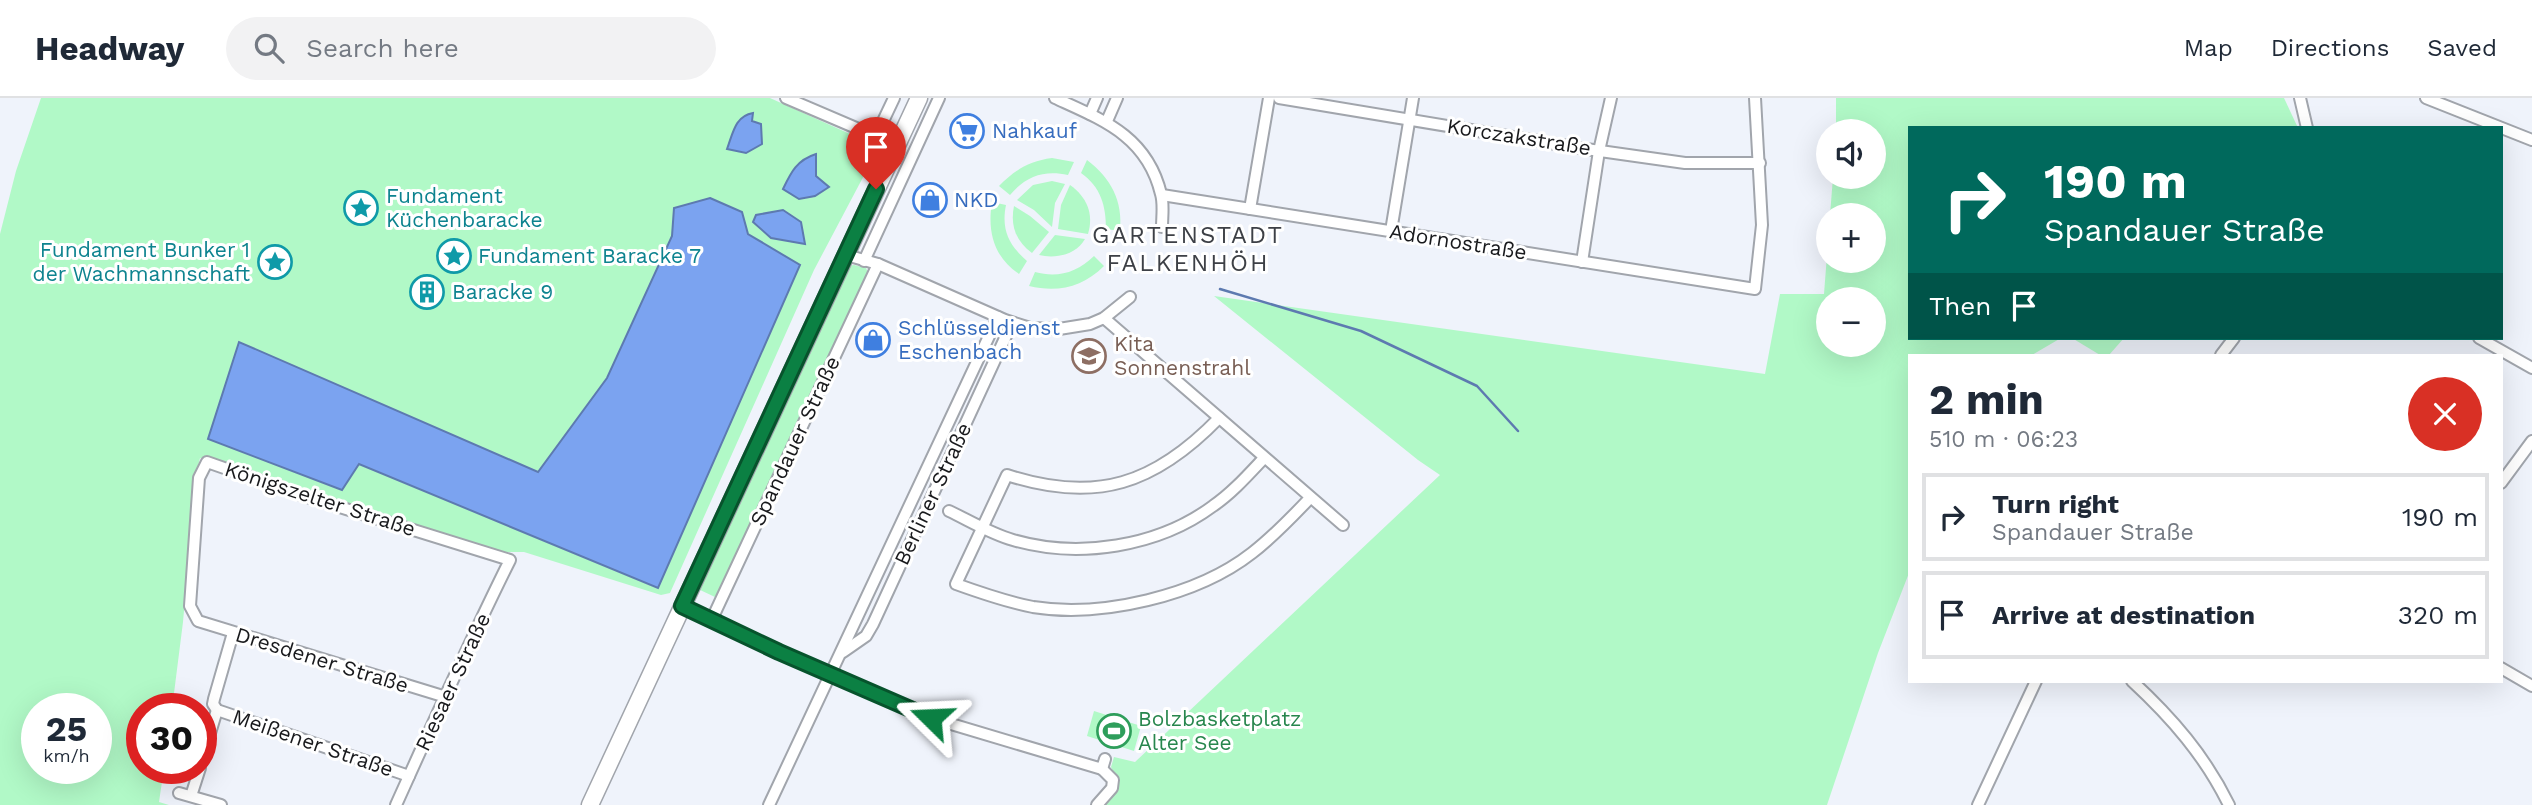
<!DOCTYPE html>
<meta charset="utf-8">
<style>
:root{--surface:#fff;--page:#f2f2f3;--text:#1f2937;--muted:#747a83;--line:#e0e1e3}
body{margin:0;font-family:"Work Sans",sans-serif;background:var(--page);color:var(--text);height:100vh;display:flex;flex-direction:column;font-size:26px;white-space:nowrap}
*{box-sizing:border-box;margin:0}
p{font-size:23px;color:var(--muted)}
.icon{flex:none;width:38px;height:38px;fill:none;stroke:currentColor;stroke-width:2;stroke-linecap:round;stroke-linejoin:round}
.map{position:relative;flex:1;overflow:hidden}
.panel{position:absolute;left:1908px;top:256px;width:595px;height:329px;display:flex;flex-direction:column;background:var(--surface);border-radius:0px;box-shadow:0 7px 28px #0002}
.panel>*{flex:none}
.banner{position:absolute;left:1908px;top:28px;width:595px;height:214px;border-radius:0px;box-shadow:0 7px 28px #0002;background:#00695c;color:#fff;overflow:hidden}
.controls{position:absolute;left:1816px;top:21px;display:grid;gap:14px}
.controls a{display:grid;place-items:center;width:70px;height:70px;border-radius:50%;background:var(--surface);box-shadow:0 7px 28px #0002;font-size:35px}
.speed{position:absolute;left:21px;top:595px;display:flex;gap:14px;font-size:35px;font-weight:700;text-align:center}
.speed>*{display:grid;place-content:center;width:91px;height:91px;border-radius:50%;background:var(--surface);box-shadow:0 7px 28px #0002;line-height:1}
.speed small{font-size:18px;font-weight:400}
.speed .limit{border:10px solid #d22;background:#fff;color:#111}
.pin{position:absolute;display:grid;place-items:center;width:60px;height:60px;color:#fff;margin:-72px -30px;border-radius:50% 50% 50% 0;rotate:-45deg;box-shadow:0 0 7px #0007}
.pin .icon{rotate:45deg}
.me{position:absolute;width:77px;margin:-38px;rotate:291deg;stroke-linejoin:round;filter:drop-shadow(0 0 5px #0008)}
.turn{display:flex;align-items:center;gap:24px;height:147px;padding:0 21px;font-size:32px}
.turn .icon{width:91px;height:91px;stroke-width:2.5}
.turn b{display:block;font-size:49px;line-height:60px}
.then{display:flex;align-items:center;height:66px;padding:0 21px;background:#0003;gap:14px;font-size:26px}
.round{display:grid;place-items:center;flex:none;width:74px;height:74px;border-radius:37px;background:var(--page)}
.headline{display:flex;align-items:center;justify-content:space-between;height:119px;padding:0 21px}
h1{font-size:42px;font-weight:700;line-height:52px}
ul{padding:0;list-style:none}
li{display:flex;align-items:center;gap:21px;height:88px;margin:0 14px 10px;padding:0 7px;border:4px solid var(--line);border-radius:0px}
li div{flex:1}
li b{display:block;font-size:26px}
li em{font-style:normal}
header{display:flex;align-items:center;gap:42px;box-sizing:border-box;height:98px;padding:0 35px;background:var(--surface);border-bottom:2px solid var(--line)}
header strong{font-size:33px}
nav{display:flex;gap:38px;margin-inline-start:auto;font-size:24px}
.search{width:490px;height:63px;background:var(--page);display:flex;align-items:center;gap:18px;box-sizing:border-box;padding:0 24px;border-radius:38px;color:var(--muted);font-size:26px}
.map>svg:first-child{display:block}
.green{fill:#b1f9c7;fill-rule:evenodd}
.water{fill:#7ba3f0;stroke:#5d7ab0;stroke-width:2}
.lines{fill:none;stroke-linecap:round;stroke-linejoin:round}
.stream{stroke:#5d7ab0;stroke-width:2.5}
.minor-casing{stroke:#a1a5ac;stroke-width:14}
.secondary-casing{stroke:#a1a5ac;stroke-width:19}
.minor{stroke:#fff;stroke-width:10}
.secondary{stroke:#fff;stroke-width:16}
.route-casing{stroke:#07532c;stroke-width:18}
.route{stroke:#0b8043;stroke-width:12}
.labels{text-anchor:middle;stroke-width:6;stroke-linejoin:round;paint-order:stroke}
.shop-label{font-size:21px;fill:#366cbe;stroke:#fff;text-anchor:start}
.street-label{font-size:21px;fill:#18191c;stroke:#fff}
.culture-label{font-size:21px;fill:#0d838f;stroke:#fff;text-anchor:start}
.education-label{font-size:21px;fill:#785e54;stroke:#fff;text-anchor:start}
.leisure-label{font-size:21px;fill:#27864d;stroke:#fff;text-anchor:start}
.quarter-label{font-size:24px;letter-spacing:2px;fill:#3d4046;stroke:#fff}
</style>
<header>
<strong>Headway</strong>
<div class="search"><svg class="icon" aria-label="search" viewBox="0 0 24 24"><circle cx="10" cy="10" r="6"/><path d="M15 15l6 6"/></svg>Search here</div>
<nav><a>Map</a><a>Directions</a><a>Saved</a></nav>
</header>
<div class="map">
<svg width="2532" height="707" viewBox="0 0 2532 707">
<rect width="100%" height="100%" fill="#eff3fb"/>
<g class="green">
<path d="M41 0H770L879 49 814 172 670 495 661 497 524 454H503L302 394 200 360 196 377 183 524 172 611H142V670H164L159 704 169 707H0V136L16 73ZM816 57V78L783 91C792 74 796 62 816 57ZM747 136 800 167 657 490 358 366 239 244 538 374 607 280 672 138ZM37 611H96V670H37Z"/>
<path d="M1836 0H2284L2298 30H1909V240H2061L2032 257H1909V475L1878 555 1827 707H1099L1119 685 1111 669 1114 659 1135 664 1440 377 1418 362 1214 198 1765 276 1780 196H1824L1829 131V163H1874V117H1830L1833 79H1874V33H1836ZM1829 201H1874V247H1829Z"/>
<path d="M1052 60 1074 64 1068 77C1044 72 1026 78 1010 97L999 88C1015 72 1029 63 1052 60Z"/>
<path d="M1087 62C1111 80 1123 103 1120 133L1106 131C1106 108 1101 89 1081 75Z"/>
<path d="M1052 83 1065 86 1055 105 1052 129 1034 112 1017 102 1033 87Z"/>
<path d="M1070 87C1087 99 1094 116 1088 136L1058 131 1061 107Z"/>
<path d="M992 104 1006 107C1001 132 1009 147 1027 163L1019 176C994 159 987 134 992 104Z"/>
<path d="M1014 108 1030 118 1049 134 1032 155C1016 143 1010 128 1014 108Z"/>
<path d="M1055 137 1085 141C1076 157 1055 161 1039 157Z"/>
<path d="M1094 158 1104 168C1083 189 1058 195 1029 188L1035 174C1057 180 1077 175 1094 158Z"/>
<path d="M854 167 866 170 869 177 715 499 698 491 847 168Z"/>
<path d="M2072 240H2124L2109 257H2100Z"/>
<path d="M1094 613 1141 628 1134 653 1087 638Z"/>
</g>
<g class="water">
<path d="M753 15 752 23 761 26 762 46 746 55 727 51C733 35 735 18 753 15Z"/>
<path d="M816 56V78L829 89 815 98 799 101 783 91C791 74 797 62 816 56Z"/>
<path d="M710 100 742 114 748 136 800 167 658 490 359 366 342 392 208 341 239 244 538 374 607 280 672 138 674 110Z"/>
<path d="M783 112 801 124 805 146 771 140 753 124 756 117Z"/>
</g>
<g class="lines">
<path class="stream" d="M1220 191 1361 233 1477 288 1518 333"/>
<g class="minor-casing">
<g id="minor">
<path d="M786 0 896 47"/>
<path d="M1055 0C1103 22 1147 38 1161 96 1164 106 1162 118 1162 129"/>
<path d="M1279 0 1586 51 1685 65H1760"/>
<path d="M2300 0 2307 30"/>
<path d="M2426 0 2532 42"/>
<path d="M1090 16 1097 0"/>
<path d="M1107 23 1117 0"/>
<path d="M876 38 894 0"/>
<path d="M1162 97 1755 191 1762 127 1755 0"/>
<path d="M1250 111 1269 0"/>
<path d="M1391 133 1413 0"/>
<path d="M846 157 878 166 1005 222 1030 230 1059 231 1090 226 1104 220 1130 199"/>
<path d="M864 163 939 0"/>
<path d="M1582 164 1599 53 1611 0"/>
<path d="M1104 220 1343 427"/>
<path d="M2479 240 2532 270"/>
<path d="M2221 257 2234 240"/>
<path d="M1219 320C1155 386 1096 406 1007 377L956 486C981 495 1007 504 1033 509 1101 520 1197 498 1252 455 1273 439 1292 419 1310 400"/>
<path d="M2501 385 2532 343"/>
<path d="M949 413C970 423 991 436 1013 442 1078 461 1158 449 1213 408 1232 395 1248 377 1264 360"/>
<path d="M682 508 900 608 931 620 1102 671 1105 661"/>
<path d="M712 521 878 166"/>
<path d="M233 535 214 601 213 606 217 612 409 678"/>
<path d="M843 554 866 538 873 526 1012 225"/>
<path d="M2501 570 2532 588"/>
<path d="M2132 583C2172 620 2205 658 2229 707"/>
<path d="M201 665 217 612"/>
<path d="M179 695 221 707"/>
<path d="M191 698 200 670"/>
<path d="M396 707C433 625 470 542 510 462L301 397 207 364 199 380 190 508 198 523 446 599"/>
<path d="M769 707 998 219"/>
<path d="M1097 707 1112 690 1113 682 1102 671"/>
<path d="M1978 707 2036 583"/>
</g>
</g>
<g class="secondary-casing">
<path id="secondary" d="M590 707 919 0"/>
</g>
<use href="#minor" class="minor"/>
<use href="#secondary" class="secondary"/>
</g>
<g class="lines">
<g class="route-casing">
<path id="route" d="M876 91 682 508 779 554 931 620"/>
</g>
<use href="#route" class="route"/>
</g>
<defs>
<g id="supermarket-ring" transform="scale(1.75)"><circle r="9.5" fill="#fff" stroke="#3f7fe0" stroke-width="1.5"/><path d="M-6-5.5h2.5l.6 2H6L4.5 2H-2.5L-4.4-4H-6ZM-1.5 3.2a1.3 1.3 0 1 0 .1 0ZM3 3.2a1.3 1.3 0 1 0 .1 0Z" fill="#3f7fe0"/></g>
<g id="shop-ring" transform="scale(1.75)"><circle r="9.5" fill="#fff" stroke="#3f7fe0" stroke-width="1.5"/><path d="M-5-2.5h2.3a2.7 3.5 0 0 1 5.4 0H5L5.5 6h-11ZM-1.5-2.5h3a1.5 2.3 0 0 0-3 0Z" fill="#3f7fe0"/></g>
<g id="sight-ring" transform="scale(1.75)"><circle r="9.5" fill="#fff" stroke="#0f9aa8" stroke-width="1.5"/><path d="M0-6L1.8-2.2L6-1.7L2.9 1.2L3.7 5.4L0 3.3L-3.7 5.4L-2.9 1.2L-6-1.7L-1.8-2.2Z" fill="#0f9aa8"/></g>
<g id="building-ring" transform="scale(1.75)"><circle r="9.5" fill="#fff" stroke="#0f9aa8" stroke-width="1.5"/><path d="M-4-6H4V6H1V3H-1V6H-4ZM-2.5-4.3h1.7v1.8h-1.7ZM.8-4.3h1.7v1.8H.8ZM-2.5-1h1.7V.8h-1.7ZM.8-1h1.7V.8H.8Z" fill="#0f9aa8"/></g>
<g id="school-ring" transform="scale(1.75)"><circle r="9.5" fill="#fff" stroke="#8d6e63" stroke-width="1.5"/><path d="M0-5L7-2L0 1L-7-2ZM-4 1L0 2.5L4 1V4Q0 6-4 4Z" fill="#8d6e63"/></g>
<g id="stadium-ring" transform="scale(1.75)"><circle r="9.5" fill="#fff" stroke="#2e9e5b" stroke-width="1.5"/><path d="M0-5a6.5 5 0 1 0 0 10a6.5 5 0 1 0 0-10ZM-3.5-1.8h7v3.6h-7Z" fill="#2e9e5b"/></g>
</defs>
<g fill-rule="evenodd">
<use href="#supermarket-ring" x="967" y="33"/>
<use href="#shop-ring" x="930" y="102"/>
<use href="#sight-ring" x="361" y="110"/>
<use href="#sight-ring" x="454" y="158"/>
<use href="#sight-ring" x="275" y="164"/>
<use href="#building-ring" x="427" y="194"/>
<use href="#shop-ring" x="873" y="242"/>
<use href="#school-ring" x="1089" y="258"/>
<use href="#stadium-ring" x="1114" y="633"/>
</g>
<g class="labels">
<g class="shop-label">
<text x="992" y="40">Nahkauf</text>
<text x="954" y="109">NKD</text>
<text x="898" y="237">Schlüsseldienst<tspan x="898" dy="24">Eschenbach</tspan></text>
</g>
<g class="street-label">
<text transform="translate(1519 39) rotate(9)" y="7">Korczakstraße</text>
<text transform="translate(1458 144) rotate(9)" y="7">Adornostraße</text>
<text transform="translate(795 343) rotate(-65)" y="7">Spandauer Straße</text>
<text transform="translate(933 396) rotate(-65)" y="7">Berliner Straße</text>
<text transform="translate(320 401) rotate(18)" y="7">Königszelter Straße</text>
<text transform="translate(322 562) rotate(17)" y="7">Dresdener Straße</text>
<text transform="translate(453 584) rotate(-65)" y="7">Riesaer Straße</text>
<text transform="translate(313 645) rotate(19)" y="7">Meißener Straße</text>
</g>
<g class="culture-label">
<text x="386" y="105">Fundament<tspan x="386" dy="24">Küchenbaracke</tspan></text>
<text x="250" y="159" text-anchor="end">Fundament Bunker 1<tspan x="250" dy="24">der Wachmannschaft</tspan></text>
<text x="478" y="165">Fundament Baracke 7</text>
<text x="452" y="201">Baracke 9</text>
</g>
<g class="education-label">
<text x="1114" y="253">Kita<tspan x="1114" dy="24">Sonnenstrahl</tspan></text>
</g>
<g class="leisure-label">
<text x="1138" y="628">Bolzbasketplatz<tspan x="1138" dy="24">Alter See</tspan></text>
</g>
<g class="quarter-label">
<text x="1188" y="145">GARTENSTADT<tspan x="1188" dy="28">FALKENHÖH</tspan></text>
</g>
</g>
</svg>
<div class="controls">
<a><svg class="icon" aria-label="sound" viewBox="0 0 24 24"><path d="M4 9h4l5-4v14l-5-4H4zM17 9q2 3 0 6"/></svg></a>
<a>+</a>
<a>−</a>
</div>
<div class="speed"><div>25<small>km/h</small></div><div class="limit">30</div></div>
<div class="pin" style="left:876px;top:91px;background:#d93025"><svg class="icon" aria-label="arrive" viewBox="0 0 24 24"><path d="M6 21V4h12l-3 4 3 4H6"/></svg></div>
<svg class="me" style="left:931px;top:620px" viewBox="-20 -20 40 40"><path d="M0-17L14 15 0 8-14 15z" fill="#0b8043" stroke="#fff" stroke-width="4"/></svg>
<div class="banner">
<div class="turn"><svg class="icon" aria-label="right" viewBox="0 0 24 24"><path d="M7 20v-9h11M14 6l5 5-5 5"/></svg><div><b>190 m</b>Spandauer Straße</div></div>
<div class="then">Then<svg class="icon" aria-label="arrive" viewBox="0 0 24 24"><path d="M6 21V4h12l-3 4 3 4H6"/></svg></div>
</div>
<section class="panel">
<div class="headline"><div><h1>2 min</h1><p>510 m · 06:23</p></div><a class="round" style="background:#d93025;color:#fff"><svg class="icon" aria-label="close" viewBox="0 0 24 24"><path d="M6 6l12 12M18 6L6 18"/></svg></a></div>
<ul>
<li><svg class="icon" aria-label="right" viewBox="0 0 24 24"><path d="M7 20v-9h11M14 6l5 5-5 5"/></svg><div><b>Turn right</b><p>Spandauer Straße</p></div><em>190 m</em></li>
<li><svg class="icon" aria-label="arrive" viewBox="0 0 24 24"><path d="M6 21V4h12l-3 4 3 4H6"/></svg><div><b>Arrive at destination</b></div><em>320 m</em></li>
</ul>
</section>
</div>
